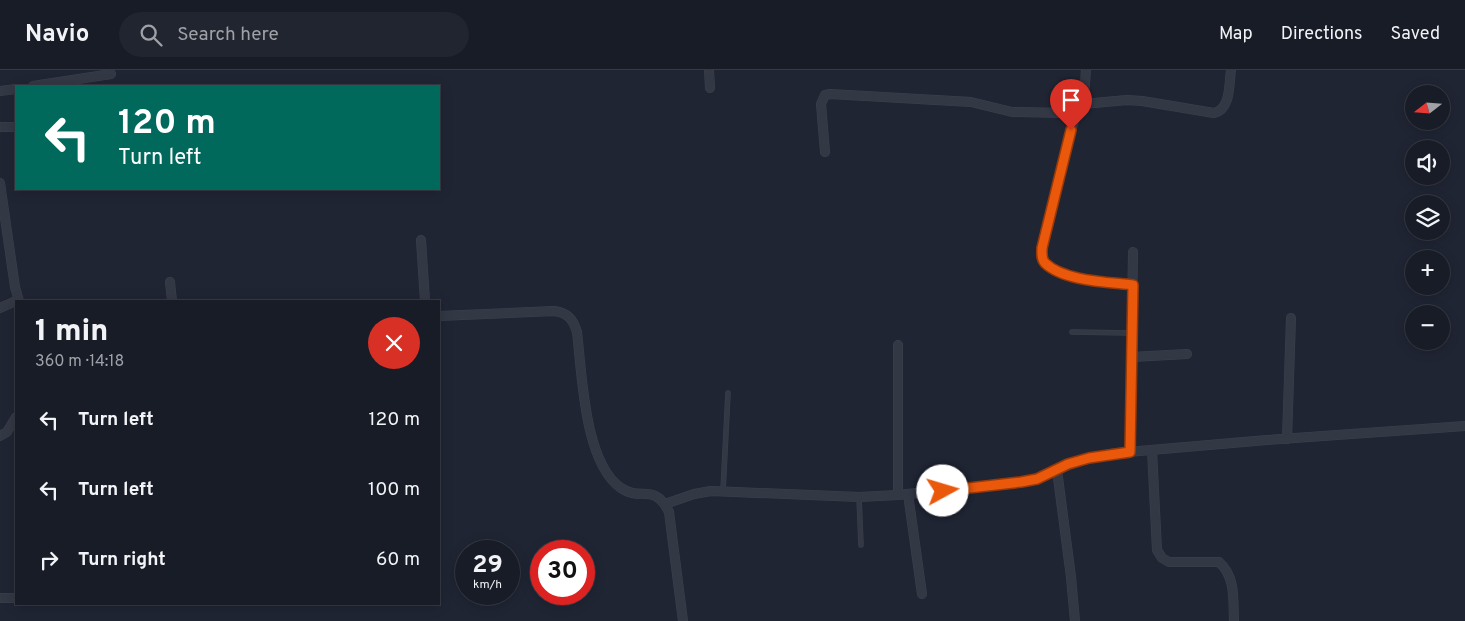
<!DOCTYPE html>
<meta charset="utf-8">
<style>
:root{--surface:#181c27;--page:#21252f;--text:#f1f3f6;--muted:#9fa1a7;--line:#363a44}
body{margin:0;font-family:Overpass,sans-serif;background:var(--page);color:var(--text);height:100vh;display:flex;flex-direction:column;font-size:19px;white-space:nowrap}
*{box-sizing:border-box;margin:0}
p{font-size:16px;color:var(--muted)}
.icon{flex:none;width:28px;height:28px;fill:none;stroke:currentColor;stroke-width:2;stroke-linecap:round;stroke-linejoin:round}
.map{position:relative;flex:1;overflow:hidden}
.details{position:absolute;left:15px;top:230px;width:425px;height:305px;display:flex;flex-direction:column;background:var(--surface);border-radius:0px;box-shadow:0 2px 12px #0003,0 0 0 1px var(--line)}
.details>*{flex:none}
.guide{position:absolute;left:15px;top:15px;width:425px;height:105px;border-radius:0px;box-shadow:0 2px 12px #0003,0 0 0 1px var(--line);background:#00695c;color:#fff;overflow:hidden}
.needle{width:32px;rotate:253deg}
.controls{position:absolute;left:1405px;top:15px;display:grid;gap:10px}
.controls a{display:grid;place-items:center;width:45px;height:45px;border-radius:50%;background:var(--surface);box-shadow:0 2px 12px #0003,0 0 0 1px var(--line);font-size:25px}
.speed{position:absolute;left:455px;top:470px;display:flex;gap:10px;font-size:25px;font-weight:700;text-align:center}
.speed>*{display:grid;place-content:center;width:65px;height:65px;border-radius:50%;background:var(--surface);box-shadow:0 2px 12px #0003,0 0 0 1px var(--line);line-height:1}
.speed small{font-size:12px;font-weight:400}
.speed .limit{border:8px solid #d22;background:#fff;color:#111}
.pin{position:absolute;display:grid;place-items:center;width:42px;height:42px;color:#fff;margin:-51px -21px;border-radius:50% 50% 50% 0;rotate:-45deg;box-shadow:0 0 5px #0007}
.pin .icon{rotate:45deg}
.me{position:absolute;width:55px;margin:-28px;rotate:84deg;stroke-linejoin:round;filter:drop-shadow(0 0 4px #0008)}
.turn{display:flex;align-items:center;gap:18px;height:105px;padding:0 20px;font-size:22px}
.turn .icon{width:65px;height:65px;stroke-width:2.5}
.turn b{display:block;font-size:35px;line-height:42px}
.round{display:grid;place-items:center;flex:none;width:52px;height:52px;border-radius:26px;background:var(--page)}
.summary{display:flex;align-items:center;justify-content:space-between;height:85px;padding:0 20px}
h1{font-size:30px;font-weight:800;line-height:38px}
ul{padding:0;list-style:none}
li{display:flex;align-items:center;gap:15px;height:70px;padding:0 20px}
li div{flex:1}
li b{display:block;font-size:19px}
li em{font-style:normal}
header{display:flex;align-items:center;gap:30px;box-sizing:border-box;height:70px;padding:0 25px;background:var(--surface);border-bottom:1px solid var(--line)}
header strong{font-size:24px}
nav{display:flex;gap:28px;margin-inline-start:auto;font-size:18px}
.search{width:350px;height:45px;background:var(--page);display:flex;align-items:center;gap:12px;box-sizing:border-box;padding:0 18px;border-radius:28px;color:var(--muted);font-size:19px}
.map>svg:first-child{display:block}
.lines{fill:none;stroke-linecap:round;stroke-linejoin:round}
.service-casing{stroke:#3d414e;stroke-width:5.5}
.minor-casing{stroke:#3d414e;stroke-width:10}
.service{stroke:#333845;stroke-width:4.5}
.minor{stroke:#333845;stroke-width:9}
.route-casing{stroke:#983908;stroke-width:12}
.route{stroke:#ea580c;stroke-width:9}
</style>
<header>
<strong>Navio</strong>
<div class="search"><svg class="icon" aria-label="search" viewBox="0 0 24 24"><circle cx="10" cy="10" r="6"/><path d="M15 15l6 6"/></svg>Search here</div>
<nav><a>Map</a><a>Directions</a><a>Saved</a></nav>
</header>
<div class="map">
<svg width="1465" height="551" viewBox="0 0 1465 551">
<rect width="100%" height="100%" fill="#202534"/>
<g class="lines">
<g class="service-casing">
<g id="service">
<path d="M1072 262 1132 263"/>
<path d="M723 421 728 323"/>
<path d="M859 427 861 475"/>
</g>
</g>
<g class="minor-casing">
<g id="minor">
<path d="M709 0 710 18"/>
<path d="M33 16 111 4"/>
<path d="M0 21 16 19"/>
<path d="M1083 34 1127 30 1142 31 1214 43C1231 40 1229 13 1231 0"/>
<path d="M1076 42 1042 178C1042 183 1041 189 1045 193 1063 211 1108 212 1133 215"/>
<path d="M0 57H16"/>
<path d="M825 82 821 34 825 25 830 24 971 32 1012 42 1067 43C1071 42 1076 42 1079 40 1085 34 1085 9 1086 0"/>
<path d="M0 113 15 217 19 231"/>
<path d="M421 170 425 231"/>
<path d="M170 212 172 231"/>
<path d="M0 238 18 230"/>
<path d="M439 246 554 241C568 243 573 249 577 262 582 303 584 393 621 418 641 432 654 412 669 442L683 551"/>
<path d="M898 275V425"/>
<path d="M1132 287 1187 284"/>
<path d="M0 366 7 362 16 347"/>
<path d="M1287 369 1291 248"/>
<path d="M1152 380 1157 480 1162 488 1169 492H1219C1236 507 1233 530 1234 551"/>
<path d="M1130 382 1133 182"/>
<path d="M1057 400 1071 507 1075 551"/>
<path d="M908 424 922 524"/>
<path d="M665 434 694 424 711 421 859 427 898 425 1021 412 1037 409 1069 395 1089 388 1116 383 1267 370 1465 356"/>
<path d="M0 528H16"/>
</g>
</g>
<use href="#service" class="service"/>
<use href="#minor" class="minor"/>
</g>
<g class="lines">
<g class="route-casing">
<path id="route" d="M943 421 1021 412 1037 409 1068 394 1089 388 1130 382 1133 215C1108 212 1063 211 1045 193 1041 189 1042 183 1042 178L1071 60"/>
</g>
<use href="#route" class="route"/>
</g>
</svg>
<div class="controls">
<a><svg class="needle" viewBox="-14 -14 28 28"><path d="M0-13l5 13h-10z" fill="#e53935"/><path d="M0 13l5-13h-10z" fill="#9fa1a7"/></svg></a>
<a><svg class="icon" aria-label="sound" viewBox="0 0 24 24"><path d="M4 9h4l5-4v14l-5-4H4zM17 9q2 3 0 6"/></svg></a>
<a><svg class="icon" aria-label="layers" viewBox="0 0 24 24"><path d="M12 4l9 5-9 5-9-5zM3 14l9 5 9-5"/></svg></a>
<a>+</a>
<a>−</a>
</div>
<div class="speed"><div>29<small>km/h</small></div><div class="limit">30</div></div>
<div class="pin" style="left:1071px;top:60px;background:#d93025"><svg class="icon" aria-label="arrive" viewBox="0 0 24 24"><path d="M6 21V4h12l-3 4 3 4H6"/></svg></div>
<svg class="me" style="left:943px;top:421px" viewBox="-20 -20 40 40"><circle r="19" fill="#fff"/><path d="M0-13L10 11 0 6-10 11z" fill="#ea580c"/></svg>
<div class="guide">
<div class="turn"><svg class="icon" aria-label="left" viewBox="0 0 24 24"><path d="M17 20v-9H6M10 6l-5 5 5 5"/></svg><div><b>120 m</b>Turn left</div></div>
</div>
<section class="details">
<div class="summary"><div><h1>1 min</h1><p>360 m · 14:18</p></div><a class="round" style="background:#d93025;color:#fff"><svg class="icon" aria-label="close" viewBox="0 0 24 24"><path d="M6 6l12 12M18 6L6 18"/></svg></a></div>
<ul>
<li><svg class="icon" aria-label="left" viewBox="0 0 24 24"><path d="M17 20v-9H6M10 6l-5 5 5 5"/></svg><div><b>Turn left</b></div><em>120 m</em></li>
<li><svg class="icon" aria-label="left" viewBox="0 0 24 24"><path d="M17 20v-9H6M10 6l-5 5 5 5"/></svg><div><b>Turn left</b></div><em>100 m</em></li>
<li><svg class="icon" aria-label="right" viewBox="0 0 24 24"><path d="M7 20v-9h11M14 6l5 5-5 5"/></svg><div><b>Turn right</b></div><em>60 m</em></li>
</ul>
</section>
</div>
